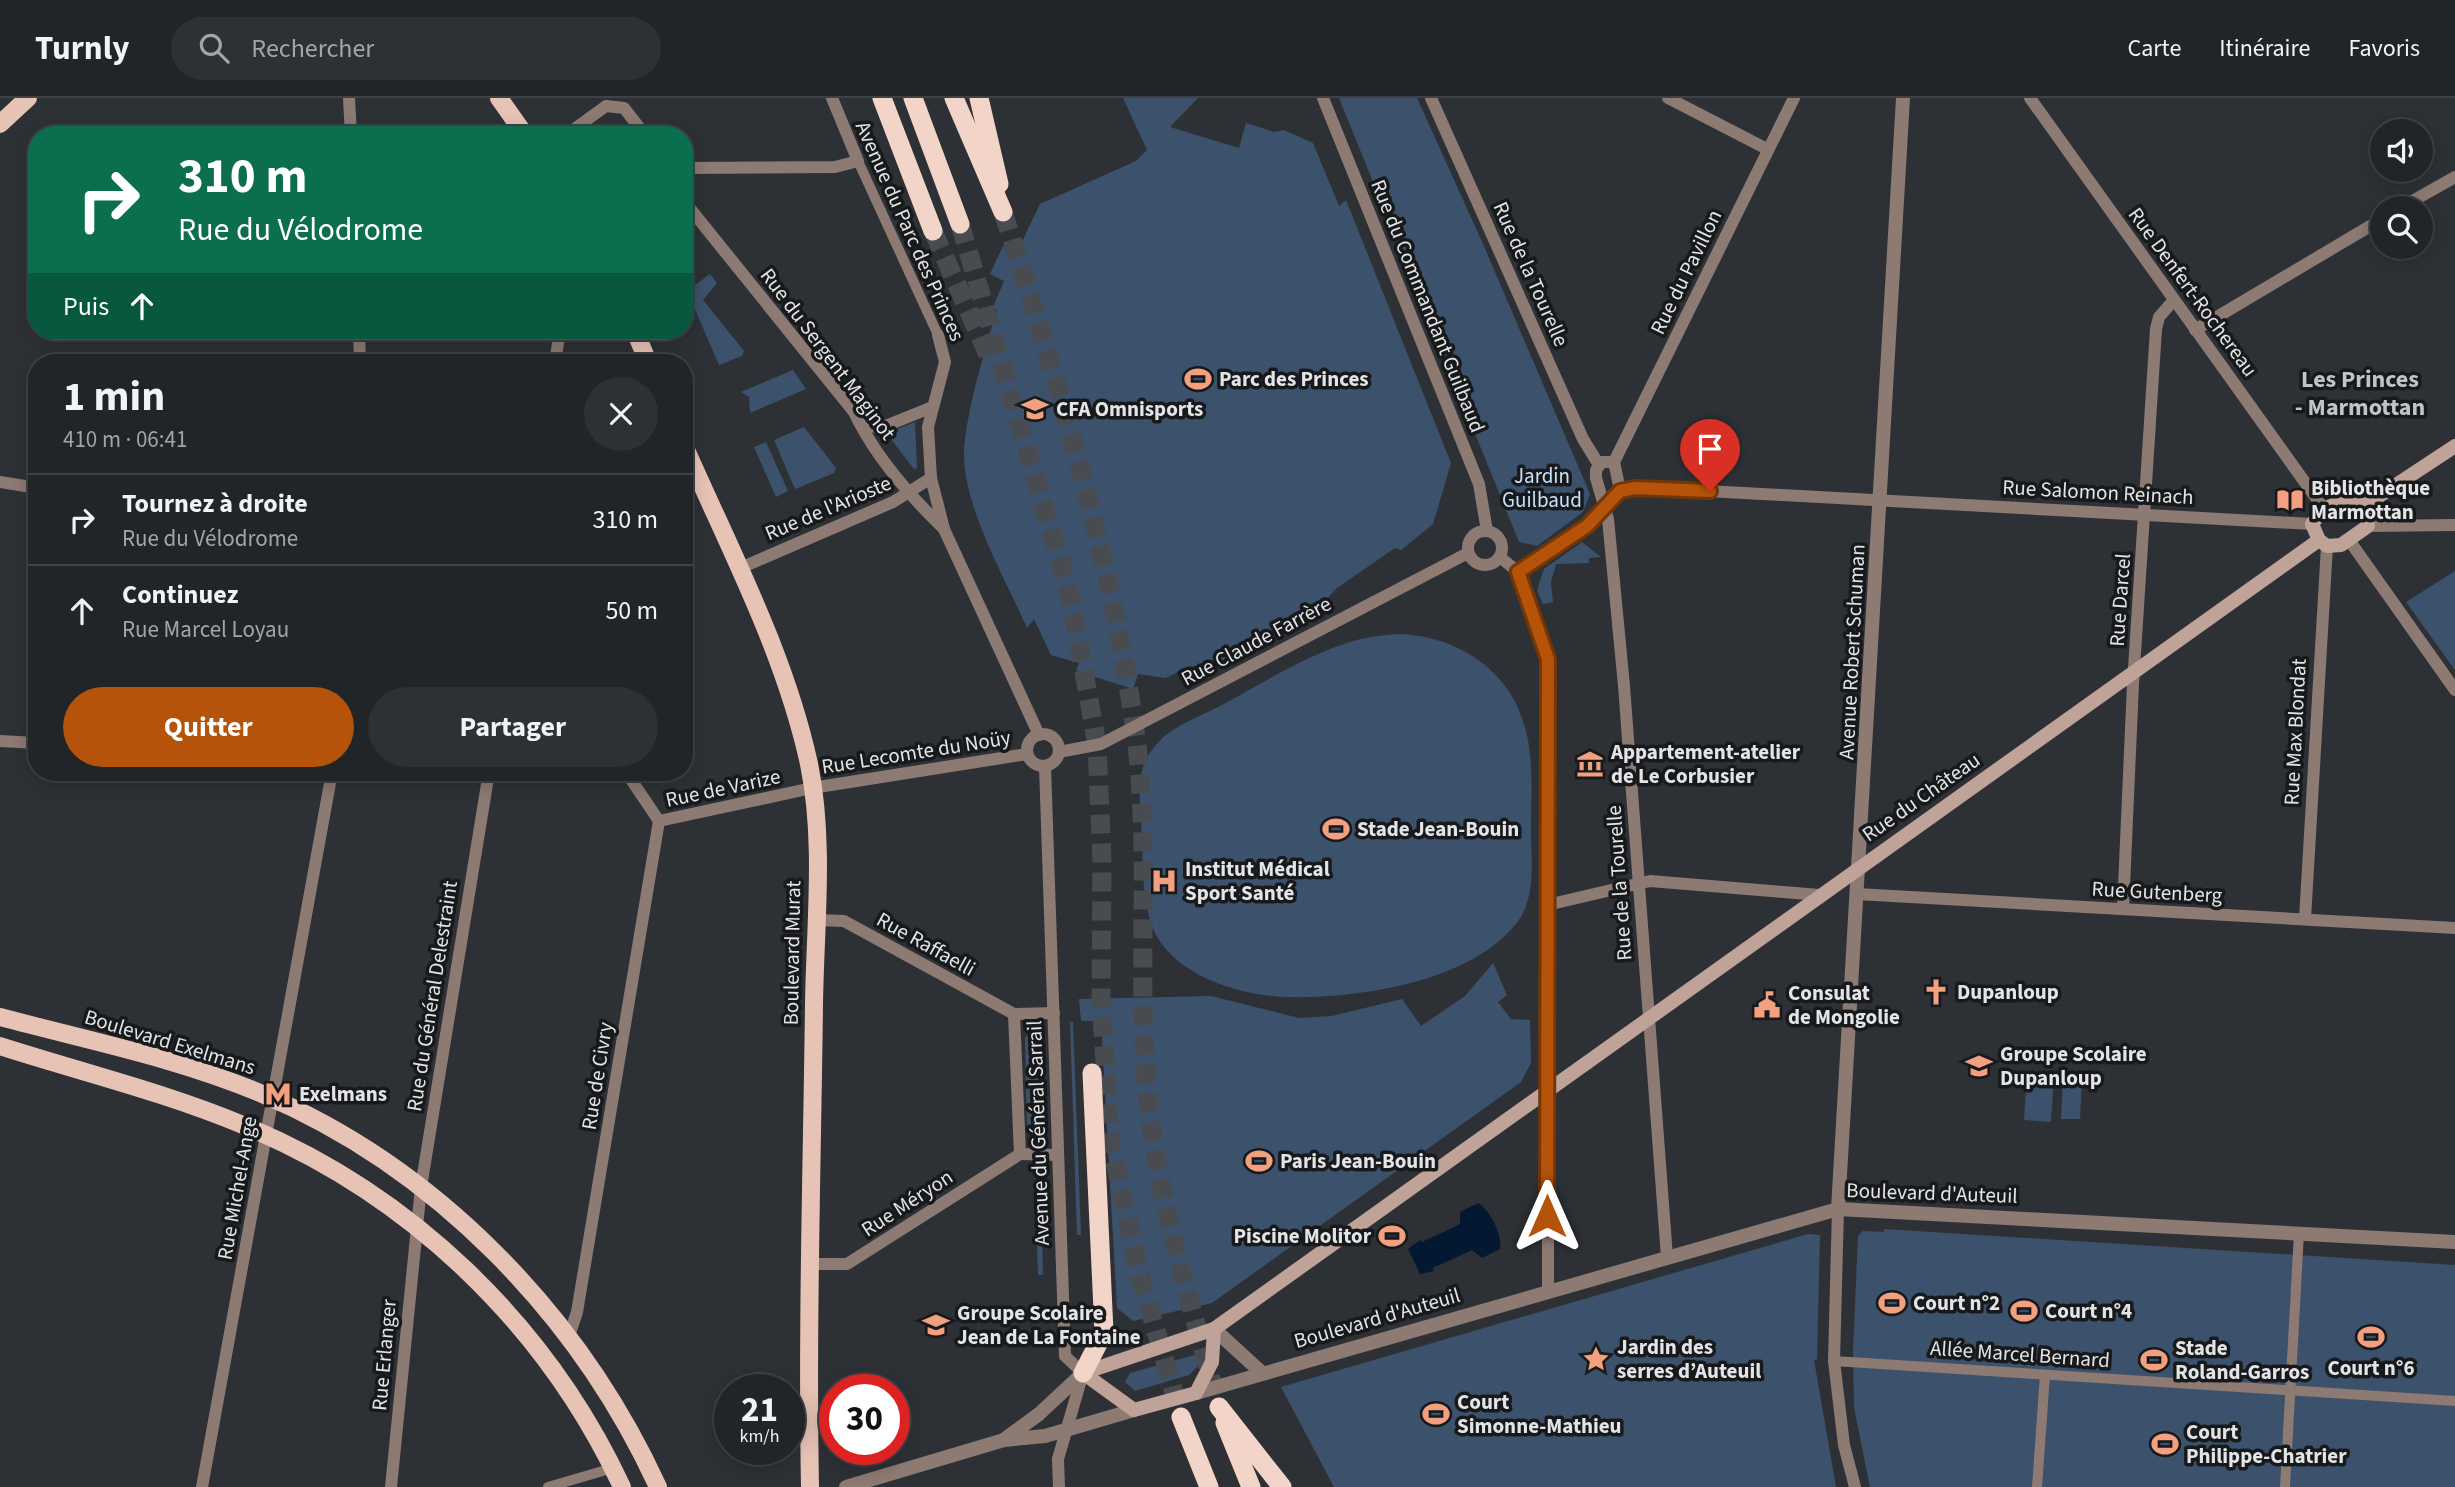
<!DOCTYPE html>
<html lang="fr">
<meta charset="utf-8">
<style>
:root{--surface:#222528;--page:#2e3134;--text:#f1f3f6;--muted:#a2a5a8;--line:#3f4245;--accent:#b45309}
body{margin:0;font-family:"Source Sans 3",sans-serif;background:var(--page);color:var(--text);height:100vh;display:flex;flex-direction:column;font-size:26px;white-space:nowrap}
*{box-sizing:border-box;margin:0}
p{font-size:23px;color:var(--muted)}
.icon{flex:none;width:38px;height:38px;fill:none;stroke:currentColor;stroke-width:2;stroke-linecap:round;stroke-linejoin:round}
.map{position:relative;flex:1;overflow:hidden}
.panel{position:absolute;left:28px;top:256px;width:665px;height:427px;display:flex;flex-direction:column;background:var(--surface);border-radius:28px;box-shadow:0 4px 18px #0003,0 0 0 2px var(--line)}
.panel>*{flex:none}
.hud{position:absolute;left:28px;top:28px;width:665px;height:214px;border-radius:28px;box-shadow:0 4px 18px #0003,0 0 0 2px var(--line);background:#0b6e4f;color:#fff;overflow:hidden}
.controls{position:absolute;left:2370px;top:21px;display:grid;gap:14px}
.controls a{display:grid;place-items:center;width:63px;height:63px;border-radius:50%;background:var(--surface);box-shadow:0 4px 18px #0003,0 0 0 2px var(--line);font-size:35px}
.speed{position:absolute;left:714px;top:1276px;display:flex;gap:14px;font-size:35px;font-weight:700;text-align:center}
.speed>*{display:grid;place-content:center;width:91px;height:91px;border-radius:50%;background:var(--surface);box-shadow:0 4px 18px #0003,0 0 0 2px var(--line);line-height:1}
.speed small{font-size:18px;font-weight:400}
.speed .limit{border:10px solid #d22;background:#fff;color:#111}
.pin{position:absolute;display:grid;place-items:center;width:60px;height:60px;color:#fff;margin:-72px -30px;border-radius:50% 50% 50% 0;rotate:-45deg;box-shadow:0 0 7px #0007}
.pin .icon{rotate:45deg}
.me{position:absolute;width:77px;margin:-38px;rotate:0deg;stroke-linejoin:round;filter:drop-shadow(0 0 5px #0008)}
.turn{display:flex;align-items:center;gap:24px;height:147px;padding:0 35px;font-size:32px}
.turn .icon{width:91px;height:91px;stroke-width:2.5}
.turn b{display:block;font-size:49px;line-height:60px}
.then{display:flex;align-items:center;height:66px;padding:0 35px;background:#0003;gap:14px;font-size:26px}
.round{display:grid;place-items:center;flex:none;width:74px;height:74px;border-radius:37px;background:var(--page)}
.head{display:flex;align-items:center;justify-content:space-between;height:119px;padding:0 35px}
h1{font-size:42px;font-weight:700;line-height:52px}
.action{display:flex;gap:14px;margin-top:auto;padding:14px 35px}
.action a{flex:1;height:80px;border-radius:42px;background:var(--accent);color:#fff;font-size:28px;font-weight:700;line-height:80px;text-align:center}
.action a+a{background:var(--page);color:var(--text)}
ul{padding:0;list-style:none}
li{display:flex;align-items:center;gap:21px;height:91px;padding:0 35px;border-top:2px solid var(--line)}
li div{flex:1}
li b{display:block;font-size:26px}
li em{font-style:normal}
header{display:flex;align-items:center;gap:42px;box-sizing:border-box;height:98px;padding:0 35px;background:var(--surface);border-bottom:2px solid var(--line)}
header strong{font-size:33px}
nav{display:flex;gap:38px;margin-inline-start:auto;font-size:24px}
.search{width:490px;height:63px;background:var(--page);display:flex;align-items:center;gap:18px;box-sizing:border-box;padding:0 24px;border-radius:38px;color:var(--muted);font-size:26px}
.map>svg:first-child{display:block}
.green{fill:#3c526c}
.water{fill:#051831}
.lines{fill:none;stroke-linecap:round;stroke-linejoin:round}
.trunk-tunnel{stroke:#484c50;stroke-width:19;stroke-dasharray:19 10;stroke-linecap:butt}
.pedestrian{stroke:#8c7a73;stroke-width:10}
.minor{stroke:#8c7a73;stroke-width:12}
.tertiary{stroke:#8c7a73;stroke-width:14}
.secondary{stroke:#bfa398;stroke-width:14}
.primary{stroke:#e7c3b5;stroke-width:18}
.trunk{stroke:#f3d4c8;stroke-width:19}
.route-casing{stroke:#753606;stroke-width:18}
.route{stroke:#b45309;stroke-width:12}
.labels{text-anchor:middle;stroke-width:7;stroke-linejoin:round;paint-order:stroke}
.street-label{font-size:21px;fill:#e2e4e7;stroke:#17191b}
.poi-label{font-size:21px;font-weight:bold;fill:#e2e4e7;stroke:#17191b;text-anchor:start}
.park-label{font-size:21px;fill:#c7e0ff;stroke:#17191b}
.quarter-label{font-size:24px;font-weight:bold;fill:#c0c4ca;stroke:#17191b}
</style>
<header>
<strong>Turnly</strong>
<div class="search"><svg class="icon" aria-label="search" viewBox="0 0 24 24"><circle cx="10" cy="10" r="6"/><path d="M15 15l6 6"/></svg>Rechercher</div>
<nav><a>Carte</a><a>Itinéraire</a><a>Favoris</a></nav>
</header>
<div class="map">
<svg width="2455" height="1389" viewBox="0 0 2455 1389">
<rect width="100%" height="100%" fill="#2d3135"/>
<g class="green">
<path d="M1123 0H1198L1170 29 1239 50 1246 25 1274 34 1284 32 1313 45 1339 108 1346 102 1451 365 1433 426 1401 452 1395 450 1337 490 1314 515 1198 576V569L1190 568 1166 580 1138 576 1133 591 1076 573 1079 565 1051 557 1034 521 1027 530C1005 480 966 414 964 359 963 326 986 246 997 212L992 211 1004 183 990 176 1003 148 1017 154 1040 106 1136 63 1147 52Z"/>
<path d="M1339 0H1417L1483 146 1590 396 1583 414 1537 448 1519 444Z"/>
<path d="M710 176 717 185 703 202 744 253 742 258 719 267 687 193Z"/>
<path d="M793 272 806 291 750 315 749 299 741 294Z"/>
<path d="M915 324 917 370 914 371 890 340 895 332Z"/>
<path d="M804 329 836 370 834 375 795 391 774 342Z"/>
<path d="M766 344 788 393 776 399 754 349Z"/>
<path d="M1582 444 1601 459 1589 460V465L1556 466 1551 484 1553 504 1543 506 1537 492 1544 471Z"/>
<path d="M2455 473V572L2406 504Z"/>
<path d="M1399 536C1458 538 1512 573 1526 633 1534 664 1531 700 1531 732 1531 764 1537 801 1515 827 1468 885 1355 901 1285 899 1240 897 1179 879 1156 837 1142 809 1143 769 1142 739 1141 714 1135 682 1147 659 1152 652 1160 641 1167 636 1183 624 1205 616 1222 607 1263 585 1305 558 1350 544 1366 539 1382 537 1399 536Z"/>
<path d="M1493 865 1507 897 1498 904 1511 921 1530 922 1531 965 1521 984 1212 1205 1133 1223 1117 1210 1101 923H1081L1079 901 1211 898 1299 920 1332 918 1402 901 1421 928 1465 898Z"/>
<path d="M1070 924H1073L1081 1137H1077Z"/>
<path d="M1028 937 1036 939 1039 1027 1032 1031 1027 1028 1025 939Z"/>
<path d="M2027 976 2054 978 2051 1024 2024 1022Z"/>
<path d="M2063 983 2082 984 2080 1021H2061Z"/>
<path d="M1035 1087H1041L1043 1177H1038Z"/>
<path d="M1884 1131 2455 1167V1389H1870L1854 1309 1853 1253 1858 1138 1863 1133 1884 1134Z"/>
<path d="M1808 1136 1820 1137 1817 1261 1814 1262 1836 1389H1334L1281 1289Z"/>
<path d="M1194 1257 1198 1258 1199 1267 1189 1277 1135 1293 1125 1284 1130 1275Z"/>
</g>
<path class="water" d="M1478 1105C1490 1112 1503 1138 1500 1151L1482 1160 1472 1152 1433 1170 1434 1173 1420 1176 1408 1151 1420 1142 1422 1144 1460 1126V1114Z"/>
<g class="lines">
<g class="trunk-tunnel">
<path d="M1003 114C1058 282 1108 450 1134 625 1154 761 1132 899 1152 1035 1165 1125 1195 1221 1219 1309"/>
<path d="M960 126 1070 496 1097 647 1102 763 1101 902 1110 1041 1139 1174 1181 1319"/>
<path d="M933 133 991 263"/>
</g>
<g class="pedestrian">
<path d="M858 63 938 237"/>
<path d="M1834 1263 2455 1303"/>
<path d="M548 1389 613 1370"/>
<path d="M2037 1389 2045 1277"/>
<path d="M2285 1389 2299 1135"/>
</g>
<g class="minor">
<path d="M349 0 351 37"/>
<path d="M1323 0 1479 386 1487 433"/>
<path d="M1431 0 1583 341 1599 367"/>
<path d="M1668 0 1767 51"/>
<path d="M2030 0 2324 411"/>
<path d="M566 37 606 8 624 10 645 37"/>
<path d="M684 70 835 69 858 63 832 0"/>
<path d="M684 103 854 314C874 357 910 398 944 431"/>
<path d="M2400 110 2455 79"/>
<path d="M2195 232 2382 121"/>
<path d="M359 233 360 264"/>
<path d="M938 237 945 264 928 329 931 380 944 431 1039 637"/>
<path d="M555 264 560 233"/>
<path d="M857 317 878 331 930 310"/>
<path d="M1614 364H1602L1596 372V380L1608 421 1624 588 1667 1159"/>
<path d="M1614 364 1794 0"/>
<path d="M0 384 37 390"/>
<path d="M1620 392 1635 389 2312 426"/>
<path d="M2368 428 2455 427"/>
<circle cx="1485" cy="450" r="17"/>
<path d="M2349 442 2455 592"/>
<path d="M1500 459 1518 474 1548 561V1192"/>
<path d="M738 471 893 404 931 380"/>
<path d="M1518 474C1556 452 1591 426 1620 392L1614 364"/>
<circle cx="1043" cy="652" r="16"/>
<path d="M0 643 37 645"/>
<path d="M1059 654 1101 646 1468 455"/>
<path d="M1045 668 1065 1258 1083 1275 1058 1361 1059 1389"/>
<path d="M626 674 659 723 812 690 1027 656"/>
<path d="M1857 796 2455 830"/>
<path d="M1547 807 1650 783 1819 797"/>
<path d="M2123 811 2133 586 2156 231 2159 219 2174 202"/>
<path d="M2305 821 2327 448"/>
<path d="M817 822 844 823 1014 916 1054 915"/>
<path d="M1014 916 1020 1056"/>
<path d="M1020 1056 1057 1057"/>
<path d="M1838 1111 1834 1263 1844 1347 1855 1389"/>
<path d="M809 1166H847L1020 1056"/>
<path d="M569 1238 577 1214 659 723"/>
<path d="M202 1389 332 674"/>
<path d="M391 1389 421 1089 489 674"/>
</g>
<g class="tertiary">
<path d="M1838 1111 1903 0"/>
<path d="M1214 1231 1262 1275"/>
<path d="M1196 1295 1838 1111 2455 1144"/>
<path d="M1005 1341 1039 1316 1083 1275"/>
<path d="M846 1389 1004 1342 1045 1338 1134 1312"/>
</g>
<g class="secondary">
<path d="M2346 401 2364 408 2368 428 2341 447 2327 448 2319 442 2312 426 2324 411Z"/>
<path d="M2364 408 2455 348"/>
<path d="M1083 1275 1214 1231 2319 442"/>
<path d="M1083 1275 1134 1312 1196 1295 1212 1264 1214 1231"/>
</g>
<g class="primary">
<path d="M499 0 525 37"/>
<path d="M0 26 28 0"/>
<path d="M635 233 648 264"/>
<path d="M684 347C729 450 785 555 809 666 825 744 815 828 814 907 812 1067 807 1228 810 1389"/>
<path d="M0 919C86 942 177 960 260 995 436 1069 579 1217 658 1389"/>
<path d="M0 948C81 974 164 994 243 1027 409 1095 546 1226 622 1389"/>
</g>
<g class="trunk">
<path d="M882 0 933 133"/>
<path d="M913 0 960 126"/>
<path d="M954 0 1003 114"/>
<path d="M979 0 999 86"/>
<path d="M1083 1275 1104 1234 1092 975"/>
<path d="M1219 1309 1282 1389"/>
<path d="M1181 1319 1209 1389"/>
<path d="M1225 1325 1251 1389"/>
</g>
</g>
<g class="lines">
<g class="route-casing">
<path id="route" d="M1547 1118 1548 561 1518 474 1587 428 1620 393 1635 390 1710 393"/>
</g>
<use href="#route" class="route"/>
</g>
<defs>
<g id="stadium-bare" transform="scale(2.1)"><path d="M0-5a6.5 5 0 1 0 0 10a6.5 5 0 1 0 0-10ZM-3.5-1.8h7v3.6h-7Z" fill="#f2a080" stroke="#17191b" stroke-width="2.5" paint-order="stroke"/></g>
<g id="university-bare" transform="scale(2.1)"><path d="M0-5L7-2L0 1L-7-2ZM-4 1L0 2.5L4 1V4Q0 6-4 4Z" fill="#f2a080" stroke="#17191b" stroke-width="2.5" paint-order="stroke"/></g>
<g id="library-bare" transform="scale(2.1)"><path d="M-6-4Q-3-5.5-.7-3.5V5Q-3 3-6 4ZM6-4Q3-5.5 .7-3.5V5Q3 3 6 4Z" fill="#f2a080" stroke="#17191b" stroke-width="2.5" paint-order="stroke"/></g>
<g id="museum-bare" transform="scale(2.1)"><path d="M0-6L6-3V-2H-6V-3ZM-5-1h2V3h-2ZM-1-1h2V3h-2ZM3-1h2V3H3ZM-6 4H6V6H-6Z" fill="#f2a080" stroke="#17191b" stroke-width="2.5" paint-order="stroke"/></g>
<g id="hospital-bare" transform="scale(2.1)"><path d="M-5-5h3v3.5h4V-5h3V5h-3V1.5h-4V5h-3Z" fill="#f2a080" stroke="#17191b" stroke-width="2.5" paint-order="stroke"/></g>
<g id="church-bare" transform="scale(2.1)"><path d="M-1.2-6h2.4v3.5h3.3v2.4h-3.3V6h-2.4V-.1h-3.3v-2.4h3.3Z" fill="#f2a080" stroke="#17191b" stroke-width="2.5" paint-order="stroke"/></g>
<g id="civic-bare" transform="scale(2.1)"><path d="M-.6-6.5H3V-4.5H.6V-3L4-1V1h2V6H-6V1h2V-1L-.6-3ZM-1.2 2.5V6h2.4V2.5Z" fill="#f2a080" stroke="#17191b" stroke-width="2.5" paint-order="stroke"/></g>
<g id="school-bare" transform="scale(2.1)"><path d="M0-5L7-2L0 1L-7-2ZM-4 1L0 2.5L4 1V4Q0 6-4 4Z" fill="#f2a080" stroke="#17191b" stroke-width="2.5" paint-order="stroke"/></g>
<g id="metro-bare" transform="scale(2.1)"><path d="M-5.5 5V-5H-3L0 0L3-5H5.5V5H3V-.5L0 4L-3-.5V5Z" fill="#f2a080" stroke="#17191b" stroke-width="2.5" paint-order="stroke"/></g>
<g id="sight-bare" transform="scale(2.1)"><path d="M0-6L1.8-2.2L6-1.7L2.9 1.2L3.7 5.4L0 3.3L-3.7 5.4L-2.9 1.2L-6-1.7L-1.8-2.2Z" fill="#f2a080" stroke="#17191b" stroke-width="2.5" paint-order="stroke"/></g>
</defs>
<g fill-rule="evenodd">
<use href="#stadium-bare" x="1198" y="281"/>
<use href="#university-bare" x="1035" y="311"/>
<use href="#library-bare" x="2290" y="402"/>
<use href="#museum-bare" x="1590" y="666"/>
<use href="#stadium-bare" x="1336" y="731"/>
<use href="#hospital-bare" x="1164" y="783"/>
<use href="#church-bare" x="1936" y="894"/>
<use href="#civic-bare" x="1767" y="907"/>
<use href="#school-bare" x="1979" y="968"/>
<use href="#metro-bare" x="278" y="996"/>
<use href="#stadium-bare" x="1259" y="1063"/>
<use href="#stadium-bare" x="1392" y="1138"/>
<use href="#stadium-bare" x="1892" y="1205"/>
<use href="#stadium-bare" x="2024" y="1213"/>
<use href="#school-bare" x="936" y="1227"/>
<use href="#stadium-bare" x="2371" y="1239"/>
<use href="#sight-bare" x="1596" y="1261"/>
<use href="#stadium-bare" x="2154" y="1262"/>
<use href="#stadium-bare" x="1436" y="1316"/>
<use href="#stadium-bare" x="2165" y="1346"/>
</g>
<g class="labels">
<g class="street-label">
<text transform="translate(910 133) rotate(66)" y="7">Avenue du Parc des Princes</text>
<text transform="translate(1686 174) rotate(-64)" y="7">Rue du Pavillon</text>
<text transform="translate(1531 176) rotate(66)" y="7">Rue de la Tourelle</text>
<text transform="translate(2193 194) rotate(54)" y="7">Rue Denfert-Rochereau</text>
<text transform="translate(1428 208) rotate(68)" y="7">Rue du Commandant Guilbaud</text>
<text transform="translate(828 256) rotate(53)" y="7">Rue du Sergent Maginot</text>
<text transform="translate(2098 394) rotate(3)" y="7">Rue Salomon Reinach</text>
<text transform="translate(828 410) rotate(-23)" y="7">Rue de l'Arioste</text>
<text transform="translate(2120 502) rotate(-86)" y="7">Rue Darcel</text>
<text transform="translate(1256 543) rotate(-28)" y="7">Rue Claude Farrère</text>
<text transform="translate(1852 554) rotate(-87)" y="7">Avenue Robert Schuman</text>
<text transform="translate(2295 634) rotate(-87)" y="7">Rue Max Blondat</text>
<text transform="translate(916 654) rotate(-9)" y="7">Rue Lecomte du Noüy</text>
<text transform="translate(723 690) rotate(-12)" y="7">Rue de Varize</text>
<text transform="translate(1921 699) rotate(-35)" y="7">Rue du Château</text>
<text transform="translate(1619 785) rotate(-94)" y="7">Rue de la Tourelle</text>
<text transform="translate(2157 794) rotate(3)" y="7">Rue Gutenberg</text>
<text transform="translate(926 846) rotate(29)" y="7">Rue Raffaelli</text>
<text transform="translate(792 855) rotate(-89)" y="7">Boulevard Murat</text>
<text transform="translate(432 898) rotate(-81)" y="7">Rue du Général Delestraint</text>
<text transform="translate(170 944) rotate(17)" y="7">Boulevard Exelmans</text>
<text transform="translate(597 978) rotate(-81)" y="7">Rue de Civry</text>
<text transform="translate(1038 1035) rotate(-92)" y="7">Avenue du Général Sarrail</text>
<text transform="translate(237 1090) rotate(-80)" y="7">Rue Michel-Ange</text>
<text transform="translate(1932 1095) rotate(2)" y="7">Boulevard d'Auteuil</text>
<text transform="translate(907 1105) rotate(-33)" y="7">Rue Méryon</text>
<text transform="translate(1377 1220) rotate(-16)" y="7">Boulevard d'Auteuil</text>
<text transform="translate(2020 1256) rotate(4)" y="7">Allée Marcel Bernard</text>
<text transform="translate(384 1257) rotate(-85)" y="7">Rue Erlanger</text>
</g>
<g class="poi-label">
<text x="1219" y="288">Parc des Princes</text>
<text x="1056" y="318">CFA Omnisports</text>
<text x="2311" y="397">Bibliothèque<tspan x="2311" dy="24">Marmottan</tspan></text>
<text x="1611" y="661">Appartement-atelier<tspan x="1611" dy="24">de Le Corbusier</tspan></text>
<text x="1357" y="738">Stade Jean-Bouin</text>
<text x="1185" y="778">Institut Médical<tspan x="1185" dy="24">Sport Santé</tspan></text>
<text x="1957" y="901">Dupanloup</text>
<text x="1788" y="902">Consulat<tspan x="1788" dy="24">de Mongolie</tspan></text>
<text x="2000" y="963">Groupe Scolaire<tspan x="2000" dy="24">Dupanloup</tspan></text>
<text x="299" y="1003">Exelmans</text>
<text x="1280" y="1070">Paris Jean-Bouin</text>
<text x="1371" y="1145" text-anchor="end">Piscine Molitor</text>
<text x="1913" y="1212">Court n°2</text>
<text x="2045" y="1220">Court n°4</text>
<text x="957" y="1222">Groupe Scolaire<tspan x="957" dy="24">Jean de La Fontaine</tspan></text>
<text x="1617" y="1256">Jardin des<tspan x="1617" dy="24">serres d’Auteuil</tspan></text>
<text x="2175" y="1257">Stade<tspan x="2175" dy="24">Roland-Garros</tspan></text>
<text x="2371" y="1277" text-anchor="middle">Court n°6</text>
<text x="1457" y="1311">Court<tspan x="1457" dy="24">Simonne-Mathieu</tspan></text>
<text x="2186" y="1341">Court<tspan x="2186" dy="24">Philippe-Chatrier</tspan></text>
</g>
<g class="park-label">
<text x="1542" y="385">Jardin<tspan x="1542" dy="24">Guilbaud</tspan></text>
</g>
<g class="quarter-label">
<text x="2360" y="289">Les Princes<tspan x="2360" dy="28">- Marmottan</tspan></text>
</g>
</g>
</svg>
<div class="controls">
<a><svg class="icon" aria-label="sound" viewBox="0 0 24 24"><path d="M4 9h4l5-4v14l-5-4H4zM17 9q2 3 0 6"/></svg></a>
<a><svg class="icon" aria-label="search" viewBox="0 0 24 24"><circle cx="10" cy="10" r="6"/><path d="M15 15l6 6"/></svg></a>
</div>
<div class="speed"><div>21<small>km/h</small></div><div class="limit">30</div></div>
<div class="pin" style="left:1710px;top:393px;background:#d93025"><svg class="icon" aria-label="arrive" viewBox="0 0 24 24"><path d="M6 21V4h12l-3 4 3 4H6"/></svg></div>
<svg class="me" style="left:1547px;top:1118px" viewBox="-20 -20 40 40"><path d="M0-17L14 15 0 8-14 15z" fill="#b45309" stroke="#fff" stroke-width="4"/></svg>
<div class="hud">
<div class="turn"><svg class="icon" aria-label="right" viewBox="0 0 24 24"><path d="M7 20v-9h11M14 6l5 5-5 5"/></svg><div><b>310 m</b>Rue du Vélodrome</div></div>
<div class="then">Puis<svg class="icon" aria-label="ahead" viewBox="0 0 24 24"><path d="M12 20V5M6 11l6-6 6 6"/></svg></div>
</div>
<section class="panel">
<div class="head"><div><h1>1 min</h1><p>410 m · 06:41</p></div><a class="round"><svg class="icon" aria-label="close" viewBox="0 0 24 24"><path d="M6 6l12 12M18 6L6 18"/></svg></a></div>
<ul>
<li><svg class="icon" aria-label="right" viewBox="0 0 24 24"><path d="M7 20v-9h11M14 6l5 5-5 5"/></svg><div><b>Tournez à droite</b><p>Rue du Vélodrome</p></div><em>310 m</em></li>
<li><svg class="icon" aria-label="ahead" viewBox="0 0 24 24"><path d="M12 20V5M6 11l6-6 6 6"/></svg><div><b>Continuez</b><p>Rue Marcel Loyau</p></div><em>50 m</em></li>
</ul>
<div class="action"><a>Quitter</a><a>Partager</a></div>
</section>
</div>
